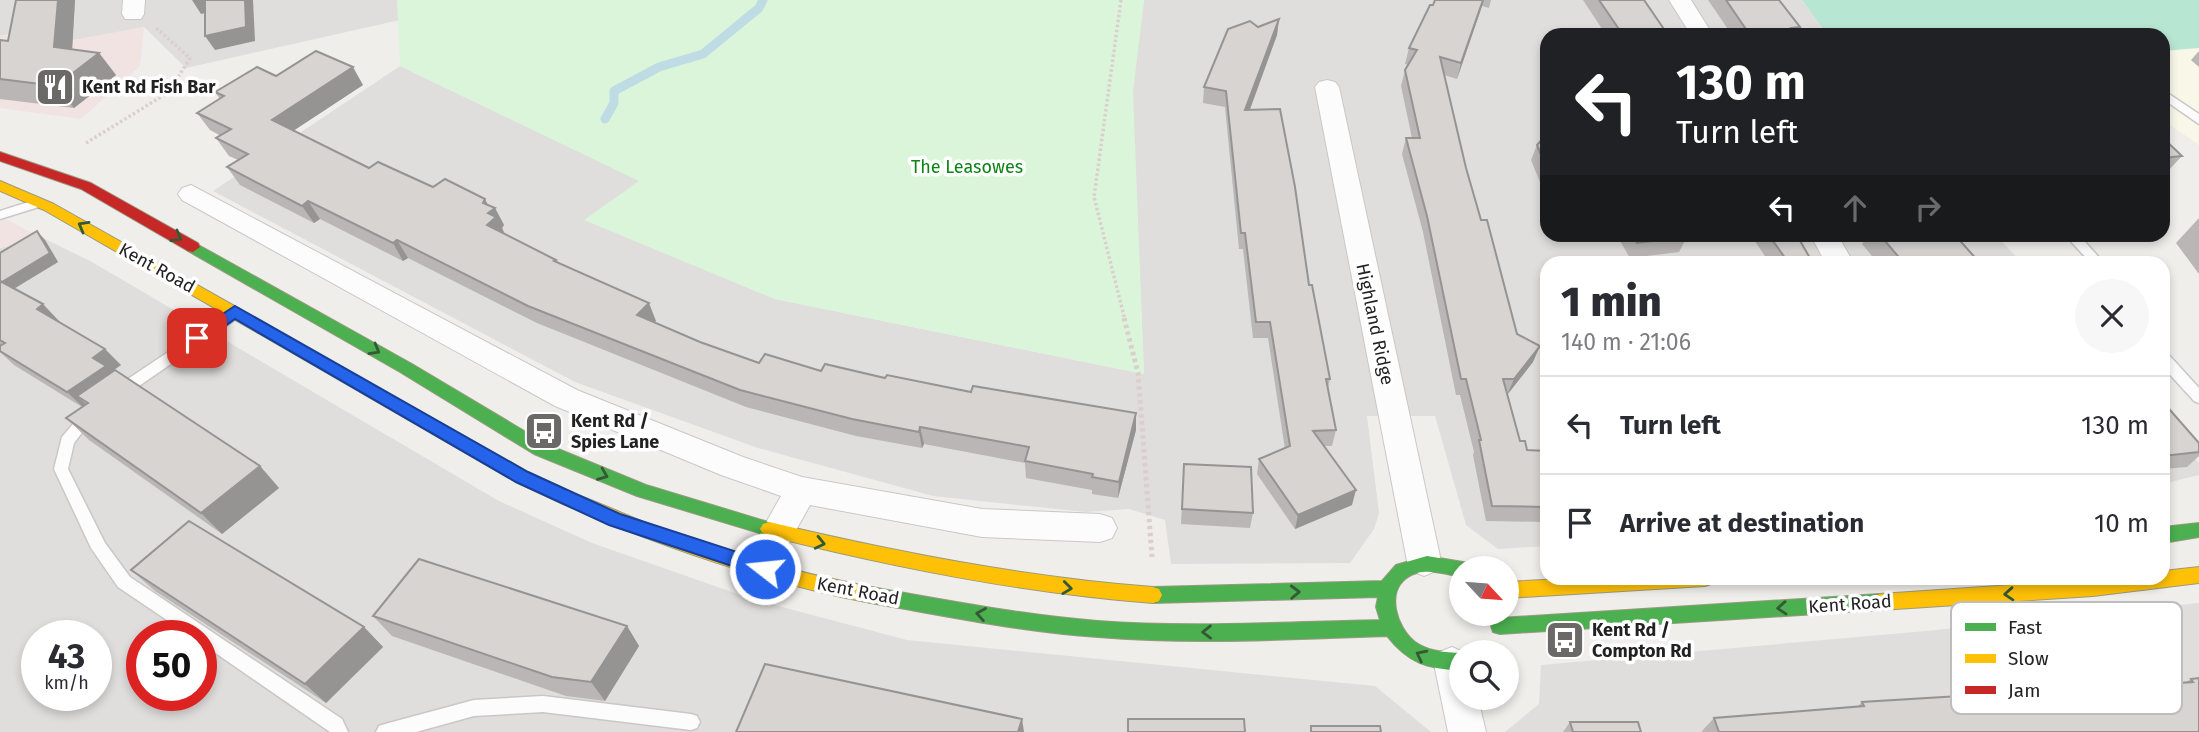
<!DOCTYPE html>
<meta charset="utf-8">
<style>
:root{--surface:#fff;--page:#f7f7f7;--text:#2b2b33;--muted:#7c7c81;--line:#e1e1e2}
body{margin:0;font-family:"Fira Sans",sans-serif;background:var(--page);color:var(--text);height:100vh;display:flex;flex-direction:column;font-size:26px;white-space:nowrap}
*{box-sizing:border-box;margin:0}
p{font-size:23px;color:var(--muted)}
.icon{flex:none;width:38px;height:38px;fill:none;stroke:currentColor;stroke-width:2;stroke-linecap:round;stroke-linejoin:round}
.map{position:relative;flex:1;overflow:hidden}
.panel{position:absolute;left:1540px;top:256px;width:630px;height:329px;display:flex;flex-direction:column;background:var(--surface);border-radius:21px;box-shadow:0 4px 10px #0003}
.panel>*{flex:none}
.banner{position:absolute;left:1540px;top:28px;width:630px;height:214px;border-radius:21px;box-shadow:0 4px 10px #0003;background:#202124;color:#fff;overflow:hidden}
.needle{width:46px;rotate:116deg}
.buttons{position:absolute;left:1449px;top:556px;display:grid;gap:14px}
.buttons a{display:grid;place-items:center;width:70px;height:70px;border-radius:50%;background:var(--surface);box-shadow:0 4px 10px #0003;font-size:35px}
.speed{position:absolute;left:21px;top:620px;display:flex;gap:14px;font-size:35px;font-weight:700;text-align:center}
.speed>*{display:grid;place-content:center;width:91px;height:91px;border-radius:50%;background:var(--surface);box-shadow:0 4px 10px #0003;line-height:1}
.speed small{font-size:18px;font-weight:400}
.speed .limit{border:10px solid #d22;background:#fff;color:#111}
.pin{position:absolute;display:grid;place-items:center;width:60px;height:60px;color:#fff;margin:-30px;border-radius:14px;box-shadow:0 4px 10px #0006}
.me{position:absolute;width:77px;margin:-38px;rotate:286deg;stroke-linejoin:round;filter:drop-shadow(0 0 5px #0008)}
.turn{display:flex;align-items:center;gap:24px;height:147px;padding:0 21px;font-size:32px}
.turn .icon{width:91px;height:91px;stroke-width:2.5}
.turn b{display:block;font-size:49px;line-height:60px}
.lanes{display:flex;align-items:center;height:66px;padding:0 21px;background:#0003;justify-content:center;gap:35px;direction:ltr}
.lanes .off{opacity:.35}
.round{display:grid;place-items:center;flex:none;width:74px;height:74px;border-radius:37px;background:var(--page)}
.head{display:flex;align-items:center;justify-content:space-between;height:119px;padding:0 21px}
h1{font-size:42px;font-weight:800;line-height:52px}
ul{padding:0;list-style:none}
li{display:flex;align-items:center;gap:21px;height:98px;padding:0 21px;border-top:2px solid var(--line)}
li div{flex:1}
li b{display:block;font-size:26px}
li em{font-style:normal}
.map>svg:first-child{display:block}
.residential{fill:#dfdedc;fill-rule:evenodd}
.commercial{fill:#f1e3e1}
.education{fill:#f8f7e8}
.park{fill:#daf5da}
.pitch{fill:#b7e6d2}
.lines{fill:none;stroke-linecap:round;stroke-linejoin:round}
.stream{stroke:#bfdbe3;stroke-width:9}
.lane-casing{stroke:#c9c8c7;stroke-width:3}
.street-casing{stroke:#c9c8c7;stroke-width:2}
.fast-casing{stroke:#999a82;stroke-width:2}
.slow-casing{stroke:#999a82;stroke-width:2}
.jam-casing{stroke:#999a82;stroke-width:2}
.path-far1{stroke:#dccecd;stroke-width:3.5;stroke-dasharray:2.5 2.5;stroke-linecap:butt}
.path{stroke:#dccecd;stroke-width:5;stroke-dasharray:3.5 3.5;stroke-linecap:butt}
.lane{fill:#fdfcfc;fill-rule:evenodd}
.street{fill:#fdfcfc;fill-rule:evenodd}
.fast{fill:#4caf50;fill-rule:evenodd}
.slow{fill:#ffc107;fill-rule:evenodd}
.jam{fill:#c62828;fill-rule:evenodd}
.wall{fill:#b9b6b5}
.shaded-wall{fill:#969493}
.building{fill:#d7d4d2;stroke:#969493;stroke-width:2}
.oneway{stroke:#335a34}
.route{fill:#2563eb;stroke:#184099;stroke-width:2}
.labels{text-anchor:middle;stroke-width:7;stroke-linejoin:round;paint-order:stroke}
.poi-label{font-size:18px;font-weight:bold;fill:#222;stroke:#fff;text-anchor:start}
.park-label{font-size:18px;fill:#0c8416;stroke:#fff}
.street-label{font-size:18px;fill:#222;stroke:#fff}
.key{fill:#fff;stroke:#bdbdbd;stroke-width:2}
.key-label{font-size:19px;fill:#222}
</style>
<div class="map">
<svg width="2199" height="732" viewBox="0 0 2199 732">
<rect width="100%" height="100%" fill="#f0eeeb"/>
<g class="residential">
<path d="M0 0H397L400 20 186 68 144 27 72 41 19 32 0 36Z"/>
<path d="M1144 0H1802L1827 35H1547V234L1996 235 2021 262H1547V546L1498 549 1466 525 1435 416H1367L1379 513 1374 529 1350 563 1171 564 1165 520 1129 509 1086 512 933 496 758 448 575 382 213 191 400 66 640 181 585 220 775 299 1144 374 1132 92Z"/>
<path d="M39 236 92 262 499 501 592 543 752 599 907 640 1375 686 1431 732H0V248ZM37 635H96V695H37ZM142 635H201V695H142Z"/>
<path d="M2163 423 2199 463V475L2163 484Z"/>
<path d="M2199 603V732H1505L1539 704 1541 665 1926 631Z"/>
</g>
<g class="commercial">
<path d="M144 27 140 66 81 119 0 108V36L19 32 12 51Z"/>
<path d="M0 216 38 236 0 248Z"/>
</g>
<path class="education" d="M1802 0H2199V145L2163 120V35H1827Z"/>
<path class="park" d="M397 0H1144L1133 92 1144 374 775 299 584 220 639 181 400 66Z"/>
<path class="pitch" d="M1802 0H2199V48L2163 51V35H1827Z"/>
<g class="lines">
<path class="stream" d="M605 119 614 103V91L659 67 703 54 759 8 763 0"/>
<g class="lane-casing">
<g id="lane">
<path d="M2163 90 2199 114V124L2163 99Z"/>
<path d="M38 199 44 203 42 206 0 219V211Z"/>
<path d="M2064 234H2078L2103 262H2090Z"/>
<path d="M234 308 239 309 241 313 239 317 123 397H113L111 393 113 389Z"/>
<path d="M2163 353 2168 354 2199 388V403L2194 401 2163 367Z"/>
<path d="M88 410 93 412 95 416 74 443 68 469 105 543 130 577 342 719 348 732H330L201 643V635H189L118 587 91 548 54 469 62 437 83 412Z"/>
<path d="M543 696 691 714 697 716 700 722 697 728 691 730 543 712 474 716 416 732H376L379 726 385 724 474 700Z"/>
</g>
</g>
<g class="street-casing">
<g id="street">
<path d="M123 0H145L144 14 141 19H125L122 14Z"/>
<path d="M1669 0H1691L1713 35H1691Z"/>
<path d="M1327 80 1335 82 1339 87 1441 561 1436 571 1424 576 1412 571 1407 561 1315 87 1319 82Z"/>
<path d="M191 185 577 390 743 457 802 477 982 509 1100 514 1112 518 1117 528 1112 538 1100 542 982 537 810 505 789 543 777 547 765 543 760 533 781 496 721 475 555 406 182 200 178 194 182 188Z"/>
<path d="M1810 234H1837L1853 262H1825Z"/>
<path d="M1452 647 1465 653H1461V698H1478L1486 732H1448L1434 664 1439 652Z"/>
</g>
</g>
<g class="fast-casing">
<g id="fast">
<path d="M193 242 412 364 546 444 646 485 775 524 778 529 775 534 769 536 637 496 534 454 400 372 188 251 186 247Z"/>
<path d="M263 323 528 472 573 493 576 498 573 503 567 505 561 503 516 482 258 333 255 329 258 325Z"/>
<path d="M2199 523V537L2163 543V527Z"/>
<path d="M1427 556 1469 563 1472 569H1461V577C1445 574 1423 567 1408 577 1385 592 1397 628 1415 642 1429 652 1445 652 1461 653V671C1427 668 1409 664 1387 636 1291 639 1194 645 1098 637 1022 632 946 616 871 603L865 601 862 595 865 589 871 587C946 600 1021 615 1098 621 1192 628 1286 622 1380 620L1376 607 1378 597 1153 603 1147 601 1144 595 1147 589 1153 587 1382 581 1396 565Z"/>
<path d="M1880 594 1886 596 1889 602 1886 608 1880 610 1500 634 1493 632 1491 626 1493 620 1500 618Z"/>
</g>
</g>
<g class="slow-casing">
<g id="slow">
<path d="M0 181 54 204 268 325 271 329 268 333H258L44 210 0 191Z"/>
<path d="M567 491C604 504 640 522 678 535 741 558 805 574 871 587L877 589 880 595 877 601 871 603C763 582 661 547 561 503L558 498 561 493Z"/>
<path d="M769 522C896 552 1023 577 1153 587L1159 589 1162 595 1159 601 1153 603C1023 593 896 568 769 536L763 534 760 529 763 524Z"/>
<path d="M2199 567V583L2093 596 1880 610 1874 608 1871 602 1874 596 1880 594 2113 578H2163V571Z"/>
<path d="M1581 578H1714L1711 584 1705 586 1507 598V582Z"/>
</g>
</g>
<g class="jam-casing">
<path id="jam" d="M0 152 91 183 198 243 200 247 193 252 188 251 81 189 0 161Z"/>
</g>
<g class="path-far1">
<path d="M1121 0 1094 197 1125 320"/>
<path d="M86 143 169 92 190 58 155 27"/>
</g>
<path class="path" d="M1124 318 1138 373 1152 557"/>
<use href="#lane" class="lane"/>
<use href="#street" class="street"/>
<use href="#fast" class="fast"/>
<use href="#slow" class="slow"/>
<use href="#jam" class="jam"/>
</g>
<g class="wall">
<path d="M16 0H75L72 50 99 53 116 75 74 108 0 99V40L8 41Z"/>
<path d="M1435 0H1491L1489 8 1482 6 1457 79 1444 75 1466 168 1481 220 1517 334 1533 362 1507 395 1520 441 1527 450 1547 451V522L1486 521 1473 455 1474 452 1460 395H1456L1423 232 1402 154 1406 138H1412L1401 86 1405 70 1408 65 1405 64 1409 48 1433 5Z"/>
<path d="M1583 0H1644L1668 35H1606Z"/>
<path d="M1708 0H1779L1800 27 1796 35H1732Z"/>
<path d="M1279 19 1277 35 1249 110 1309 285 1330 379 1328 388 1336 430 1332 446H1324L1352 505 1295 529 1257 474 1259 459 1285 449 1268 338H1253L1243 249H1239L1225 107 1203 103 1204 87 1258 27Z"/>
<path d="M2199 51V67L2191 60Z"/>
<path d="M276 76 363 85 294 130 369 168 433 187 495 208 504 225 502 228 505 234 556 260 557 262 656 321 654 322 700 342 759 363 885 378 1136 430 1118 498 1092 494V490L1026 478 1025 463 924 444 922 448 856 436 746 407 537 323 408 258 403 261 320 219 314 223 240 185 227 167 238 160 229 156 216 138 221 136 210 130 197 113 220 99 215 92Z"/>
<path d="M1547 134V182H1540L1531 160 1537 145Z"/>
<path d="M2163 138 2182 156 2167 172 2163 173Z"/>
<path d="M2199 218V274L2176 243Z"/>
<path d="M1616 234H1685L1687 237 1679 252 1630 258Z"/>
<path d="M1750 234H1796L1810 258 1807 262H1829H1769Z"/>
<path d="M1869 234H1954L1979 262H1877L1862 244Z"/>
<path d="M45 240 58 262 14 289 121 365 111 372 260 466 279 488 222 534 89 440 66 418 82 407 14 365 0 352V253Z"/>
<path d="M2163 402 2199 443V456L2187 467 2163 469Z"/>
<path d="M1184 464 1253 513 1250 528 1181 524Z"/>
<path d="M131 570 364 627 383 647 326 703 155 591Z"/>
<path d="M373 616 627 626 639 646 605 701 566 696 392 636Z"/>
<path d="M2199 678V732H1702V731L1714 718 1858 706 1862 702 2186 682 2191 679Z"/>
<path d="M1570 722 1641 732H1563Z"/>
</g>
<g class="shaded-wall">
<path d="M58 0H75L71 69 54 47Z"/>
<path d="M192 0H208L214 11 201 14Z"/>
<path d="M245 0H253L255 41 215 50 205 36Z"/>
<path d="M1483 0 1482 6 1457 79 1461 63Z"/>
<path d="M1279 19 1277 35 1244 126 1245 110Z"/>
<path d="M99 53 116 75 74 108 56 86Z"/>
<path d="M353 67 363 85 284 137 272 120Z"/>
<path d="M485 199 491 211 495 208 504 225 502 228 505 235 487 225 483 203Z"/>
<path d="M308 201 320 219 314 223 302 206Z"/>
<path d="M37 231 45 240 58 262 0 297V283Z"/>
<path d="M397 240 408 258 403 261 393 243Z"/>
<path d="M649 303 656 321 645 332 637 315Z"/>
<path d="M43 304 59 321 53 325 37 309Z"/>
<path d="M1540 346 1533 362 1507 395 1514 379Z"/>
<path d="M105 349 121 365 77 396 88 406 84 408 67 392 93 358Z"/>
<path d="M1136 413V430L1118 498 1119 482Z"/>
<path d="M920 427 924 444 922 448 919 432Z"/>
<path d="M260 466 279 488 222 534 201 513Z"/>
<path d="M1356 490 1352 505 1295 529 1298 515Z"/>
<path d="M627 626 639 646 605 701 591 682Z"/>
<path d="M364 627 383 647 326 703 305 684Z"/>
<path d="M1022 719 1024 732H1018Z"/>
</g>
<g class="building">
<path d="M16 0H58L54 47 99 53 56 86 0 79V40L8 41Z"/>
<path d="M205 0H245L246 27 205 36Z"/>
<path d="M1435 0H1483L1461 63 1440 57 1466 168 1481 220H1487L1517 334 1540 346 1514 379H1503L1520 441H1525L1527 450 1547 451V507L1492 506 1479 440H1481L1466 379H1461L1427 216 1406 138H1420L1405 70 1417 50 1409 48 1430 5H1433Z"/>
<path d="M1599 0H1644L1668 35H1623Z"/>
<path d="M1726 0H1779L1800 27 1791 28 1796 35H1750Z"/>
<path d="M1279 19 1245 110 1280 109 1295 187 1309 285H1312L1330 379H1326L1336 430 1313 431 1356 490 1298 515 1259 459 1290 446 1270 322H1256L1245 233H1241L1226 91 1204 87 1228 29 1250 21 1258 27Z"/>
<path d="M316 51 353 67 272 120 369 168 378 162 433 187 445 179 485 199 483 203 495 208 488 213 496 217 487 225 556 260 554 261 649 303 637 315 700 342 759 363 765 354 821 371 825 364 885 378 887 375 971 392 973 386 1136 413 1119 482 1092 477 1093 474 1025 461 1029 447 920 427 919 432 852 419 740 390 528 306 397 240 393 243 308 201 302 206 227 167 248 154 216 138 231 129 197 113 224 96 215 92 257 67 276 76Z"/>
<path d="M1547 134V167H1546L1537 145Z"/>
<path d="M2163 138 2182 156 2163 158Z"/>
<path d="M37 231 50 253 2 282 0 281V253Z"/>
<path d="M1632 234H1685L1687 237 1637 243Z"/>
<path d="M1768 234H1796L1810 258 1802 262H1788Z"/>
<path d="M1879 234H1954L1979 262H1903Z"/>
<path d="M1828 261 1829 262H1805Z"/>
<path d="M0 281 43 304 37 309 105 349 93 358 106 366 67 392 0 351V346L5 343 0 340Z"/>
<path d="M115 370 260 466 201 513 66 418 88 403 77 396Z"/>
<path d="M2163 402 2199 443V452L2163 456Z"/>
<path d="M1184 464 1251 467 1253 513 1182 509Z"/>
<path d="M189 521 364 627 305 684 131 570Z"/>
<path d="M419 559 627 626 591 682 552 677 373 616Z"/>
<path d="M765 664 1022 719 1018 732H736Z"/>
<path d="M2199 678V732H1719L1714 718 1864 706 1862 702 2193 682 2191 679Z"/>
<path d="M1128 719H1244L1245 732H1128Z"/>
<path d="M1570 722H1638L1641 732H1573Z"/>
<path d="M1311 726H1380L1381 732H1311Z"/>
</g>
<defs><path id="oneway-chevron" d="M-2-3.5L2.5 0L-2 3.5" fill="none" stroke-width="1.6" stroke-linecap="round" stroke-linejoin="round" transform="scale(1.75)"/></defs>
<g class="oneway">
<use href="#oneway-chevron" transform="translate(83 226) rotate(-151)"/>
<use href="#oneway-chevron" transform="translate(177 237) rotate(29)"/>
<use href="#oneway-chevron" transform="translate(375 350) rotate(30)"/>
<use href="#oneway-chevron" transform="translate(603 475) rotate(22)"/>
<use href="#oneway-chevron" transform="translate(820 543) rotate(13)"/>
<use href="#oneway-chevron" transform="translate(1067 588) rotate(7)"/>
<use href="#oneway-chevron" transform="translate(1295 592) rotate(-2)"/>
<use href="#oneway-chevron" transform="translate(2009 594) rotate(176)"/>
<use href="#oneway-chevron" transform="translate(1782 608) rotate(176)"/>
<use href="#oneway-chevron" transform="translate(981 614) rotate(-170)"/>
<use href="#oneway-chevron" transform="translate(1207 632) rotate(179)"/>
<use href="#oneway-chevron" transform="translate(1421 655) rotate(-153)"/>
</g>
<path class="route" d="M235 306 528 472 620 514 771 563 774 569 771 575 765 577 609 525 516 482 235 319 203 342H192L190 338 192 334Z"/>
<defs>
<g id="restaurant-square" transform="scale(2.0125)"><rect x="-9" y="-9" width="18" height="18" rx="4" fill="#6a6968" stroke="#fff"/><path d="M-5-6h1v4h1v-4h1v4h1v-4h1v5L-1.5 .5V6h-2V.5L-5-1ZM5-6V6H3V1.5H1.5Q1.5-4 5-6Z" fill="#fff"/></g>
<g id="bus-square" transform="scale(2.0125)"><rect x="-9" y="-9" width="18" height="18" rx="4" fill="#6a6968" stroke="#fff"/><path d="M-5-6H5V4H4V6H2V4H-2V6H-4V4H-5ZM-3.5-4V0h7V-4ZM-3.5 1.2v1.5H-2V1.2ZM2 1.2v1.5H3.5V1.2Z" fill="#fff"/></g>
</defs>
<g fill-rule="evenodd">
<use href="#restaurant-square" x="55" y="87"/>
<use href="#bus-square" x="544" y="431"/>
<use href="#bus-square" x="1565" y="640"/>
</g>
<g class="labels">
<g class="poi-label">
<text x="82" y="93">Kent Rd Fish Bar</text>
<text x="571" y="427">Kent Rd /<tspan x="571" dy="21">Spies Lane</tspan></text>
<text x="1592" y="636">Kent Rd /<tspan x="1592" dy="21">Compton Rd</tspan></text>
</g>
<g class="park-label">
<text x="967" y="173">The Leasowes</text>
</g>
<g class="street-label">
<text transform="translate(157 268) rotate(29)" y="6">Kent Road</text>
<text transform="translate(1375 324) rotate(78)" y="6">Highland Ridge</text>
<text transform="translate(858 591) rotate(11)" y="6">Kent Road</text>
<text transform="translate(1850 604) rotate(-4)" y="6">Kent Road</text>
</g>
</g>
<rect x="1951" y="602" width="231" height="112" rx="10" class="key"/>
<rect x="1965" y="623" width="31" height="8" fill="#4caf50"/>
<rect x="1965" y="654" width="31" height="9" fill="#ffc107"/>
<rect x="1965" y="686" width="31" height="8" fill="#c62828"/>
<g class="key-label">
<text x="2008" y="634">Fast</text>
<text x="2008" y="665">Slow</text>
<text x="2008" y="697">Jam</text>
</g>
</svg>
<div class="buttons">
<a><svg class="needle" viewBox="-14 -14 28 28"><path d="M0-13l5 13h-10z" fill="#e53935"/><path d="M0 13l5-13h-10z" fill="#7c7c81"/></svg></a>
<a><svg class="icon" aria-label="search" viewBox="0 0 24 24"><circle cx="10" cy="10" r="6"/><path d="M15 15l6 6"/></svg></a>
</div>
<div class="speed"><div>43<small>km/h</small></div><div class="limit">50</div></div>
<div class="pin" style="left:197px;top:338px;background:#d93025"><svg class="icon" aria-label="arrive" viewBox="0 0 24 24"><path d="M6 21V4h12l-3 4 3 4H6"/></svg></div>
<svg class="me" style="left:765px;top:569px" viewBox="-20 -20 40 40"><circle r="17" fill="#2563eb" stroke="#fff" stroke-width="3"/><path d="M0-11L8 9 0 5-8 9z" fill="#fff"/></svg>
<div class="banner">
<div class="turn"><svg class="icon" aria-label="left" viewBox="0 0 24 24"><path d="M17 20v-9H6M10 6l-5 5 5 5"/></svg><div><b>130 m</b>Turn left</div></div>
<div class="lanes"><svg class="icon" aria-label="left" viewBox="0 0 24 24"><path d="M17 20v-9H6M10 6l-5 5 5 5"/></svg><svg class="icon off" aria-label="ahead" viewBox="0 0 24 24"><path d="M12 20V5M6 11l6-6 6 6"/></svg><svg class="icon off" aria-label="right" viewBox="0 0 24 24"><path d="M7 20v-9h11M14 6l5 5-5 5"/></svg></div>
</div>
<section class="panel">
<div class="head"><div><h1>1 min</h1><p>140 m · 21:06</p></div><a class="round"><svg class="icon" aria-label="close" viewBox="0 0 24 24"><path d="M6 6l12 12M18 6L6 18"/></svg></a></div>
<ul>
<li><svg class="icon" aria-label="left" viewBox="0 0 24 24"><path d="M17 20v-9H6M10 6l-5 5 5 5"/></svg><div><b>Turn left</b></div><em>130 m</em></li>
<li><svg class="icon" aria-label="arrive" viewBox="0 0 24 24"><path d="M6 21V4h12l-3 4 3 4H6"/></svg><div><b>Arrive at destination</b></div><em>10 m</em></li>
</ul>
</section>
</div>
